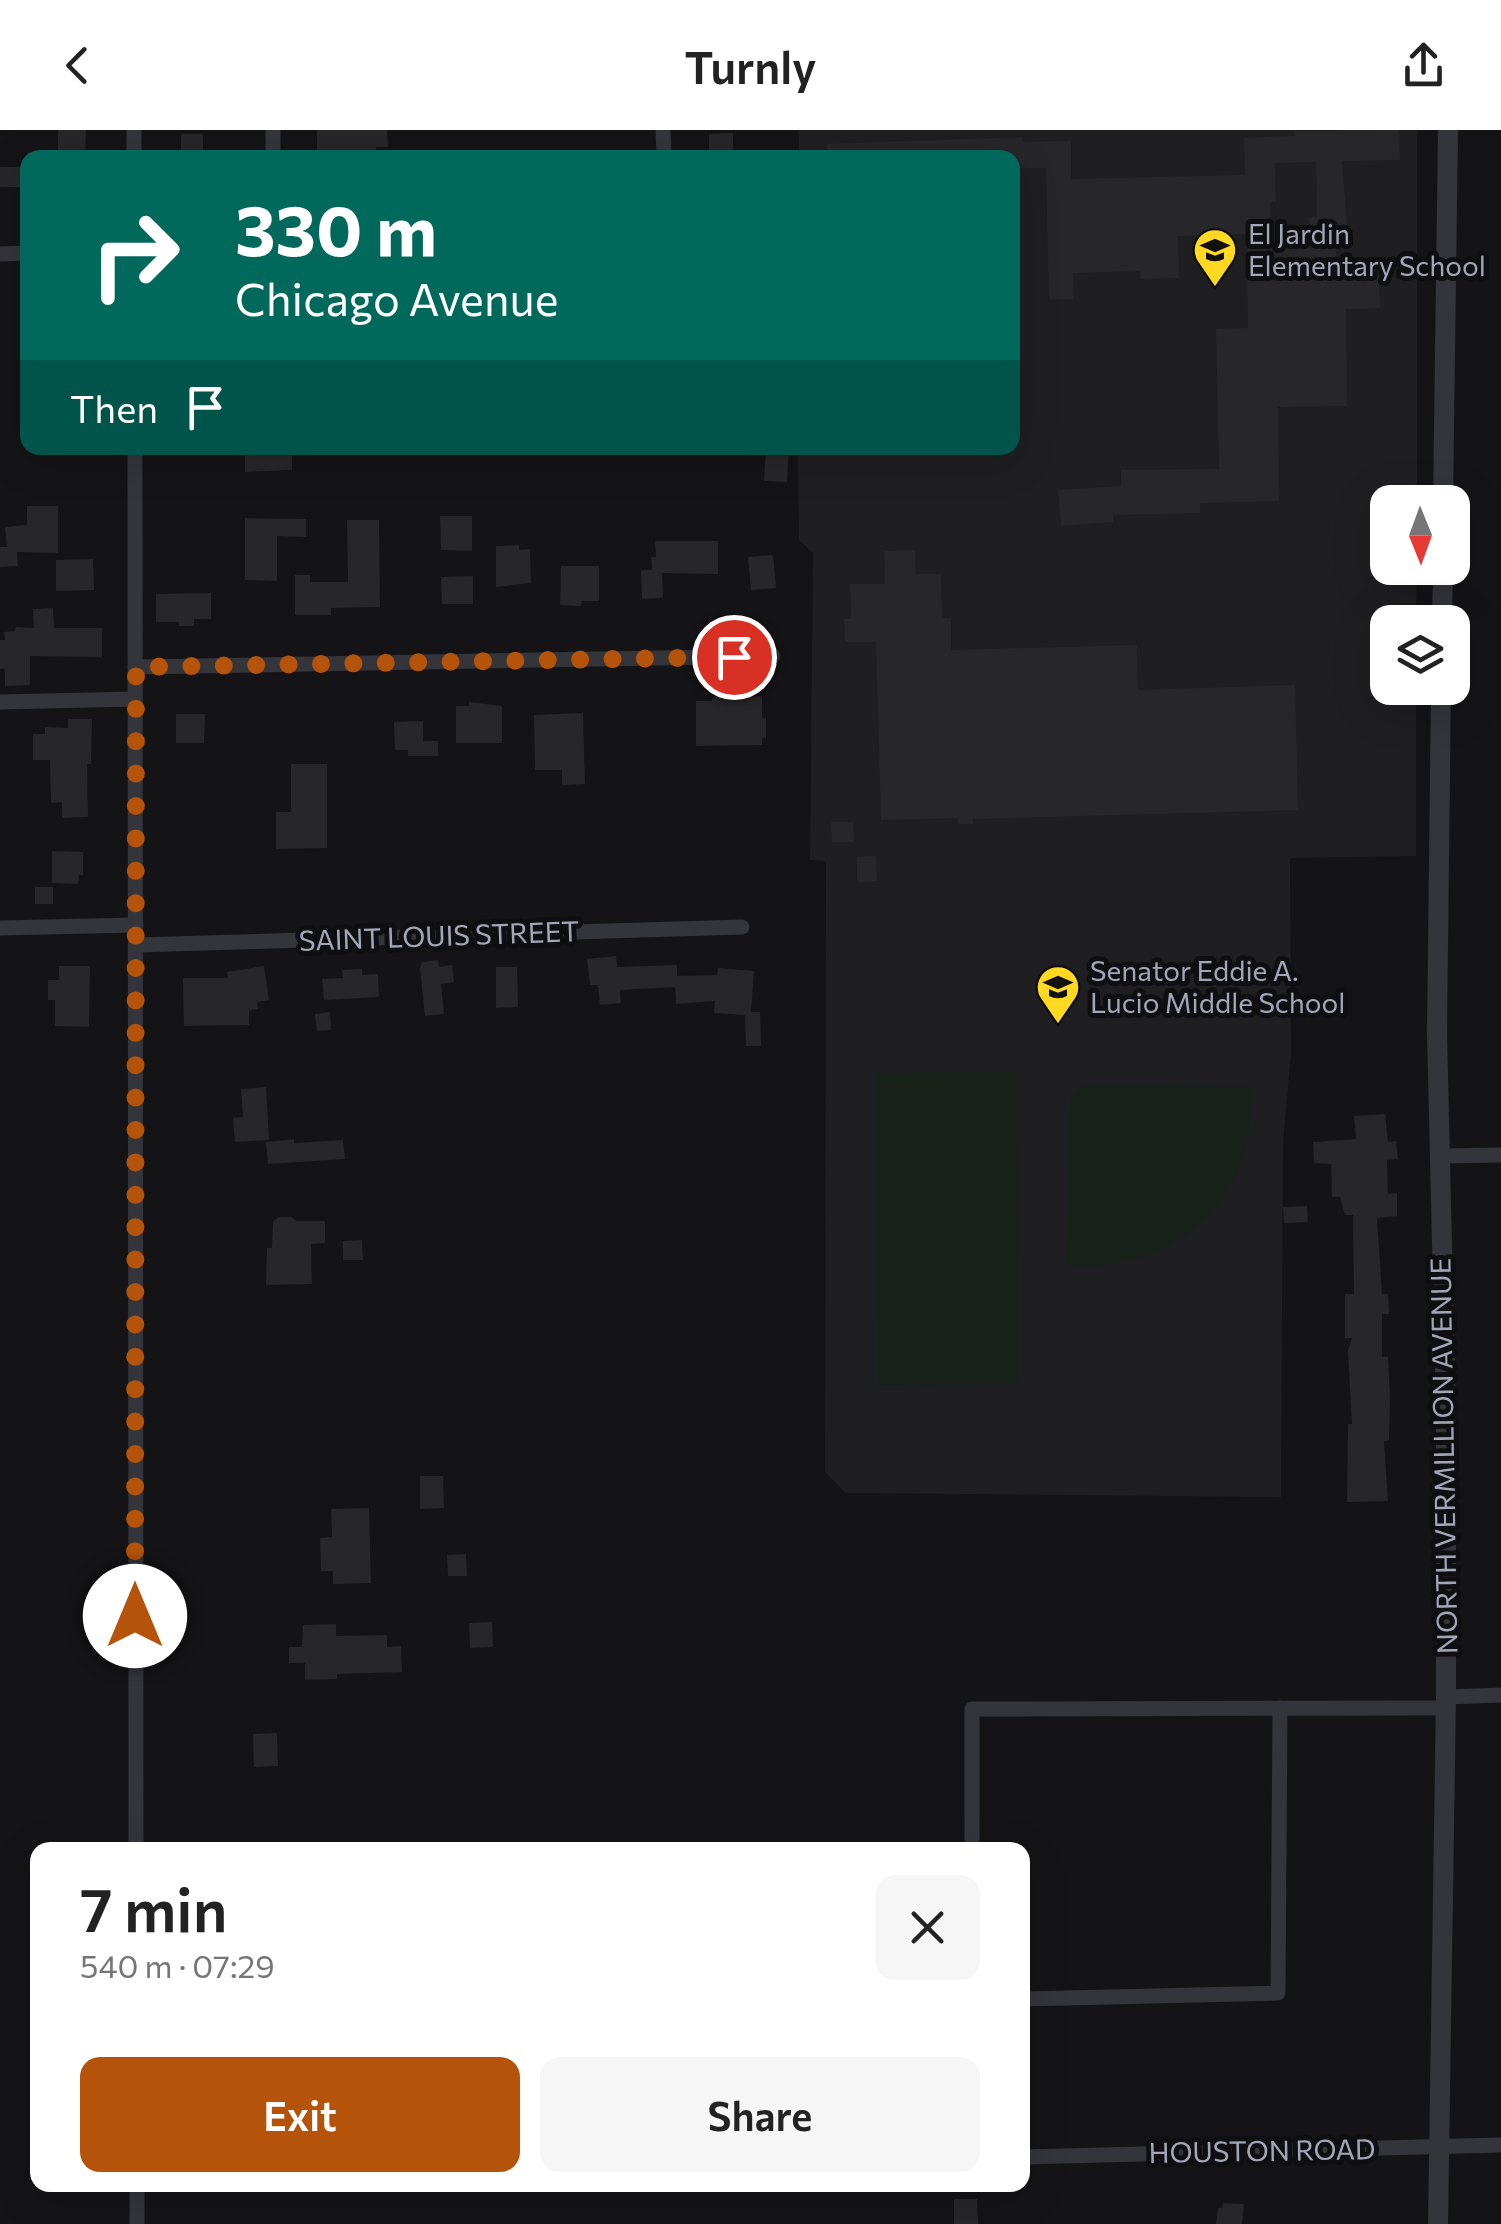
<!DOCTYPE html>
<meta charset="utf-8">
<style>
:root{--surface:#fff;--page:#f6f6f6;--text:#222;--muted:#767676;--accent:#b45309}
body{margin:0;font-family:Commissioner,sans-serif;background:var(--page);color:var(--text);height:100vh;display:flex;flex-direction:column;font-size:38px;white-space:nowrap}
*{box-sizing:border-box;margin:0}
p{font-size:32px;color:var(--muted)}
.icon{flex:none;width:55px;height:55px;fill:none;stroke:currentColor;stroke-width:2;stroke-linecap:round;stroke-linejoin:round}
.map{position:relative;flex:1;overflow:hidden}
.details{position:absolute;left:30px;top:1712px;width:1000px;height:350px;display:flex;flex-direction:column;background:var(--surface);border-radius:20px;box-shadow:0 10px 40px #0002}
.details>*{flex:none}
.hud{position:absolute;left:20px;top:20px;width:1000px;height:305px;border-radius:20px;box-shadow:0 10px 40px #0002;background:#00695c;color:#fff;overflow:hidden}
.needle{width:65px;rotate:179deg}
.controls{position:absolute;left:1370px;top:355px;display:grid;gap:20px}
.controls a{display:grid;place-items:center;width:100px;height:100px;border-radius:20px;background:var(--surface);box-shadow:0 10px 40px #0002;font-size:50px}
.pin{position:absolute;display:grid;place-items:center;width:85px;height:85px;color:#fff;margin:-42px;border:5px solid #fff;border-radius:50%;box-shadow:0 2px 10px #0007}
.me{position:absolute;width:110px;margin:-55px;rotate:0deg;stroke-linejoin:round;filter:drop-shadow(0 0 8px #0008)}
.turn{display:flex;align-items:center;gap:35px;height:210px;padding:0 50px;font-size:45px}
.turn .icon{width:130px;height:130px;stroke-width:2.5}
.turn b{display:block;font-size:70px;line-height:85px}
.then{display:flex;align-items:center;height:95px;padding:0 50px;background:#0003;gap:20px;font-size:38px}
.round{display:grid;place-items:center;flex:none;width:105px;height:105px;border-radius:20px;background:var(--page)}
.headline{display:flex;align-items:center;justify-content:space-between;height:170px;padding:0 50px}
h1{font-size:60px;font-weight:600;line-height:75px}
.action{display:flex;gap:20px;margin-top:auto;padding:20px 50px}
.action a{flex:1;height:115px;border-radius:20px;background:var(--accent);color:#fff;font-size:40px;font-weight:600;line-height:115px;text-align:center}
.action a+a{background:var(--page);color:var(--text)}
header{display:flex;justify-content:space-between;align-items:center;height:130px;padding:0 50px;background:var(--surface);font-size:45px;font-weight:600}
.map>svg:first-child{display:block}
.built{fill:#1f1f22}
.green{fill:#19211b}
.building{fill:#272629;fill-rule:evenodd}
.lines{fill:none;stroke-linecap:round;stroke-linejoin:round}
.minor{stroke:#34343b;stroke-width:15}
.tertiary{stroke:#34343b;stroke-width:20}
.route{stroke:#b45309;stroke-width:18;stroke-dasharray:0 32.4}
.labels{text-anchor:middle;stroke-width:10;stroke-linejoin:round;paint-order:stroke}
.poi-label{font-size:28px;fill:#a3a6b7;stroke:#0f0e10;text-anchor:start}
.street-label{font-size:28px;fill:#a3a6b7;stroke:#0f0e10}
</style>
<header><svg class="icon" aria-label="back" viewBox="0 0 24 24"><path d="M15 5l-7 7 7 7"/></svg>Turnly<svg class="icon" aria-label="share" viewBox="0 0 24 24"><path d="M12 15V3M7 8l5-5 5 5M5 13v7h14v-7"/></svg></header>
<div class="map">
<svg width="1501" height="2094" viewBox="0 0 1501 2094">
<rect width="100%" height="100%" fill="#141315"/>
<path class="built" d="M799 0H1417V372H1388V438H1417L1416 492H1388V558H1416V726L1290 728 1291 924 1283 1011 1281 1367 846 1363 825 1342 826 731 810 730 813 423 799 410 798 318H1012V28L799 27Z"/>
<g class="green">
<path d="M1016 942 1017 1254 878 1255 877 943Z"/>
<path d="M1083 955 1251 957C1256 1072 1179 1140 1067 1136L1070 967Z"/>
</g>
<g class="building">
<path d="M58 0H86L85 27H58Z"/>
<path d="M317 0H387L388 17H376V25L317 28Z"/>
<path d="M1399 0 1400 30 1342 31 1348 110H1336V140L1379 139 1380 178 1346 179 1347 276 1278 277 1279 371 1200 373V383L1113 385V392L1061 396 1058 360 1121 356V340L1219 339 1216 199 1248 198 1247 104 1178 106 1179 148 1141 149 1140 141 1073 143 1074 169H1049L1046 38H1012V28H827V14L1022 7V12L1071 11V49L1245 45 1244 8 1294 6V1ZM1316 32 1317 87H1310V114L1271 115 1270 72H1276L1275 33Z"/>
<path d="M733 3V28H709V4Z"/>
<rect x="181" y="4" width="22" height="24"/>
<rect x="0" y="37" width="28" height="20"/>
<path d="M245 318H276V324H292V340L245 342Z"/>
<path d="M766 318H789L787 352 764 351Z"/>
<path d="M27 376H58V423L17 422 18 436 0 437V417H7L5 397 27 395Z"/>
<path d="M440 386H472V421L441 420Z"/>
<path d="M245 388 306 389V407L277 406V451L245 450Z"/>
<path d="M347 390H379L380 477 331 478V485H295V445H310V452H348Z"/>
<path d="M655 411H718V444L662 443 663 468 642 469 641 440H652L651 427H656Z"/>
<path d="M519 415V420L530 419 531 453 496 457V416Z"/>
<path d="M915 420 916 444H941L942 488H951V520L1137 515 1138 560 1295 555 1298 680 973 689V694H958V688L881 690 876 512H845L844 489H851L850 454H885L884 421Z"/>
<path d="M773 425 776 458 751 460 748 427Z"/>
<path d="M93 429 94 460 56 461V430Z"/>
<path d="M561 436H599V471H582L581 476 560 475Z"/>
<path d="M473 446V474H442L441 447Z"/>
<path d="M211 463V489H194V496H179V492H156V464Z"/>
<path d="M53 478 54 498H102V527L30 526V555L5 556V539H0V510H5L4 502 15 501 16 497 34 498 33 479Z"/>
<path d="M762 566V588H766V608H762V615L696 616V571H712L713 567Z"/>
<path d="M469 572 502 576V613H456V576H469Z"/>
<path d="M583 583 585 654 562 655V640H535L534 585Z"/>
<path d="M176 584H205L204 613H176Z"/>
<path d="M68 589H92L91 634H87L88 687 62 688V672L51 673 50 630H33V604H45V597L68 598Z"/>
<path d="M423 591V611H438V626H408V620H395L394 592Z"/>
<path d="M291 634H327V718L276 719V682H291Z"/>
<path d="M831 692H853L854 712H832Z"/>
<path d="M52 721 83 722V745H79L78 754 52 753Z"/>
<path d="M876 726 877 751 857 752V727Z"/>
<rect x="35" y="757" width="18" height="17"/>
<path d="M616 826 617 837 677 835V846L717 845 718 838 754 841 751 882H760L761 916H746L745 885 714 883 715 871 676 874 675 857 620 860 621 873 600 875 598 855H590L587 829Z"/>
<path d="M438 830 439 837 452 835 454 852 441 854 444 884 425 886 420 838 422 832Z"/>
<path d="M59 836H90L89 897 55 896V870H48V850H59Z"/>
<path d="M264 836 269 870 257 872 258 879 249 880V895L184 896 183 848H228L227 842Z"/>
<path d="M496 837H517L518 877 496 878Z"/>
<path d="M362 839V845L378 844 379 867 324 870 322 849 343 848 342 840Z"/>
<path d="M330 882 331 900 317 901 315 884Z"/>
<path d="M266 957 269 1010 235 1012 233 988 243 987 241 959Z"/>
<path d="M1385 984 1388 1012 1396 1011 1398 1029 1387 1030 1388 1064 1397 1063V1086L1377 1088 1382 1164H1388L1389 1184H1382V1227H1388L1390 1266 1389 1310 1384 1311 1388 1371 1347 1372 1348 1294H1352L1348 1221 1352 1208H1345V1164H1354L1353 1085H1345L1340 1067H1332L1331 1034 1314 1033 1313 1012 1356 1009 1354 986Z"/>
<path d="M294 1009V1013L343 1010 345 1029 268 1034 266 1012Z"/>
<path d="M1307 1076 1308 1092 1284 1093 1283 1077Z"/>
<path d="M279 1087H291L296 1091H325V1113L311 1114 312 1154 266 1155 267 1118H272L273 1092Z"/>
<path d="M362 1110 363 1130H343V1111Z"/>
<path d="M420 1346H443L444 1378 420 1379Z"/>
<path d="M369 1378 371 1453 333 1454V1441H321L320 1408 332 1407 331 1379Z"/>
<path d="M466 1424 467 1446H448L447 1425Z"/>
<path d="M492 1492 493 1517 470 1518 469 1493Z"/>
<path d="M336 1494V1506L387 1505V1517L401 1516 402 1542 337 1544V1549L305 1550V1533H289V1517H302L303 1495Z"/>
<path d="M277 1603 278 1636 254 1637 253 1604Z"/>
<path d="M954 2069H977L978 2094H954Z"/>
<path d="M1223 2073 1244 2074 1242 2094H1216L1218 2078H1222Z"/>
</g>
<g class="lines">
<g class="minor">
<path d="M134 0V28"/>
<path d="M273 0V28"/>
<path d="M663 0 664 28"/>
<path d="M0 124 28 123"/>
<path d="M135 318 136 1720"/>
<path d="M135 537 773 526"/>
<path d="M0 572 135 569"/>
<path d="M0 798 136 795"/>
<path d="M136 815 742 797"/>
<path d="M1439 1026 1501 1025"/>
<path d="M1446 1567 1501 1565"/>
<path d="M972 1720V1579L1446 1578"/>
<path d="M1022 1869 1278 1863 1280 1578"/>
<path d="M1022 2027 1501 2015"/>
<path d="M137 2055V2094"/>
</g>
<g class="tertiary">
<path d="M1443 372 1448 0"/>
<path d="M1442 492 1443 438"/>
<path d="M1438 2094 1446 1567V1279L1437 904 1441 558"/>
</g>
</g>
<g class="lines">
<path class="route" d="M135 1486 136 537 734 527"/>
</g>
<defs>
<g id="school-pin" transform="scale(2.25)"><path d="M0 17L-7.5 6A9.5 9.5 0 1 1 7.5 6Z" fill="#ffd921" stroke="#0f0e10"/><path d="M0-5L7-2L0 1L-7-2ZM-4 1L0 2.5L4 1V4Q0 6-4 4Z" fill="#111"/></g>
</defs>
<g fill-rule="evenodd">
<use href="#school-pin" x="1215" y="120"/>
<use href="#school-pin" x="1058" y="857"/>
</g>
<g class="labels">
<g class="poi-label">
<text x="1248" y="114">El Jardin<tspan x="1248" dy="32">Elementary School</tspan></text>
<text x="1090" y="851">Senator Eddie A.<tspan x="1090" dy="32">Lucio Middle School</tspan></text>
</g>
<g class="street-label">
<text transform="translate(439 806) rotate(-2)" y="10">SAINT LOUIS STREET</text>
<text transform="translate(1444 1326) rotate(-91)" y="10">NORTH VERMILLION AVENUE</text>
<text transform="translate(1262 2021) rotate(-1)" y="10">HOUSTON ROAD</text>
</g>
</g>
</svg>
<div class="controls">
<a><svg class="needle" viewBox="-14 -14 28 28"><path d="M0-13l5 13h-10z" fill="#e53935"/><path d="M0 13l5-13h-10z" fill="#767676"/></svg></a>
<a><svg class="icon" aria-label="layers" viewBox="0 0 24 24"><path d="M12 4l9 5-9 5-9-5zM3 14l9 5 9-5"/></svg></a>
</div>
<div class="pin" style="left:734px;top:527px;background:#d93025"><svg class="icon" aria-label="arrive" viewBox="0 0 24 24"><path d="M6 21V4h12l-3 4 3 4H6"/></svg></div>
<svg class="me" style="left:135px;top:1486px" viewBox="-20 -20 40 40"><circle r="19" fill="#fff"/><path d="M0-13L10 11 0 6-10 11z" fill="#b45309"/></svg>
<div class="hud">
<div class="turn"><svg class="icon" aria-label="right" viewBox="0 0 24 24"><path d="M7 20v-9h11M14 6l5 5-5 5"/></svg><div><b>330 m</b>Chicago Avenue</div></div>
<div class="then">Then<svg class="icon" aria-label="arrive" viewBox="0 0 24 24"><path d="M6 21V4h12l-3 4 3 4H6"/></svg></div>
</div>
<section class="details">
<div class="headline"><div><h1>7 min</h1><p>540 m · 07:29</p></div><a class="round"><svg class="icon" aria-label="close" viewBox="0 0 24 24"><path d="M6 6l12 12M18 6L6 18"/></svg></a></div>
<div class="action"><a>Exit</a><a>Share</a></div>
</section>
</div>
